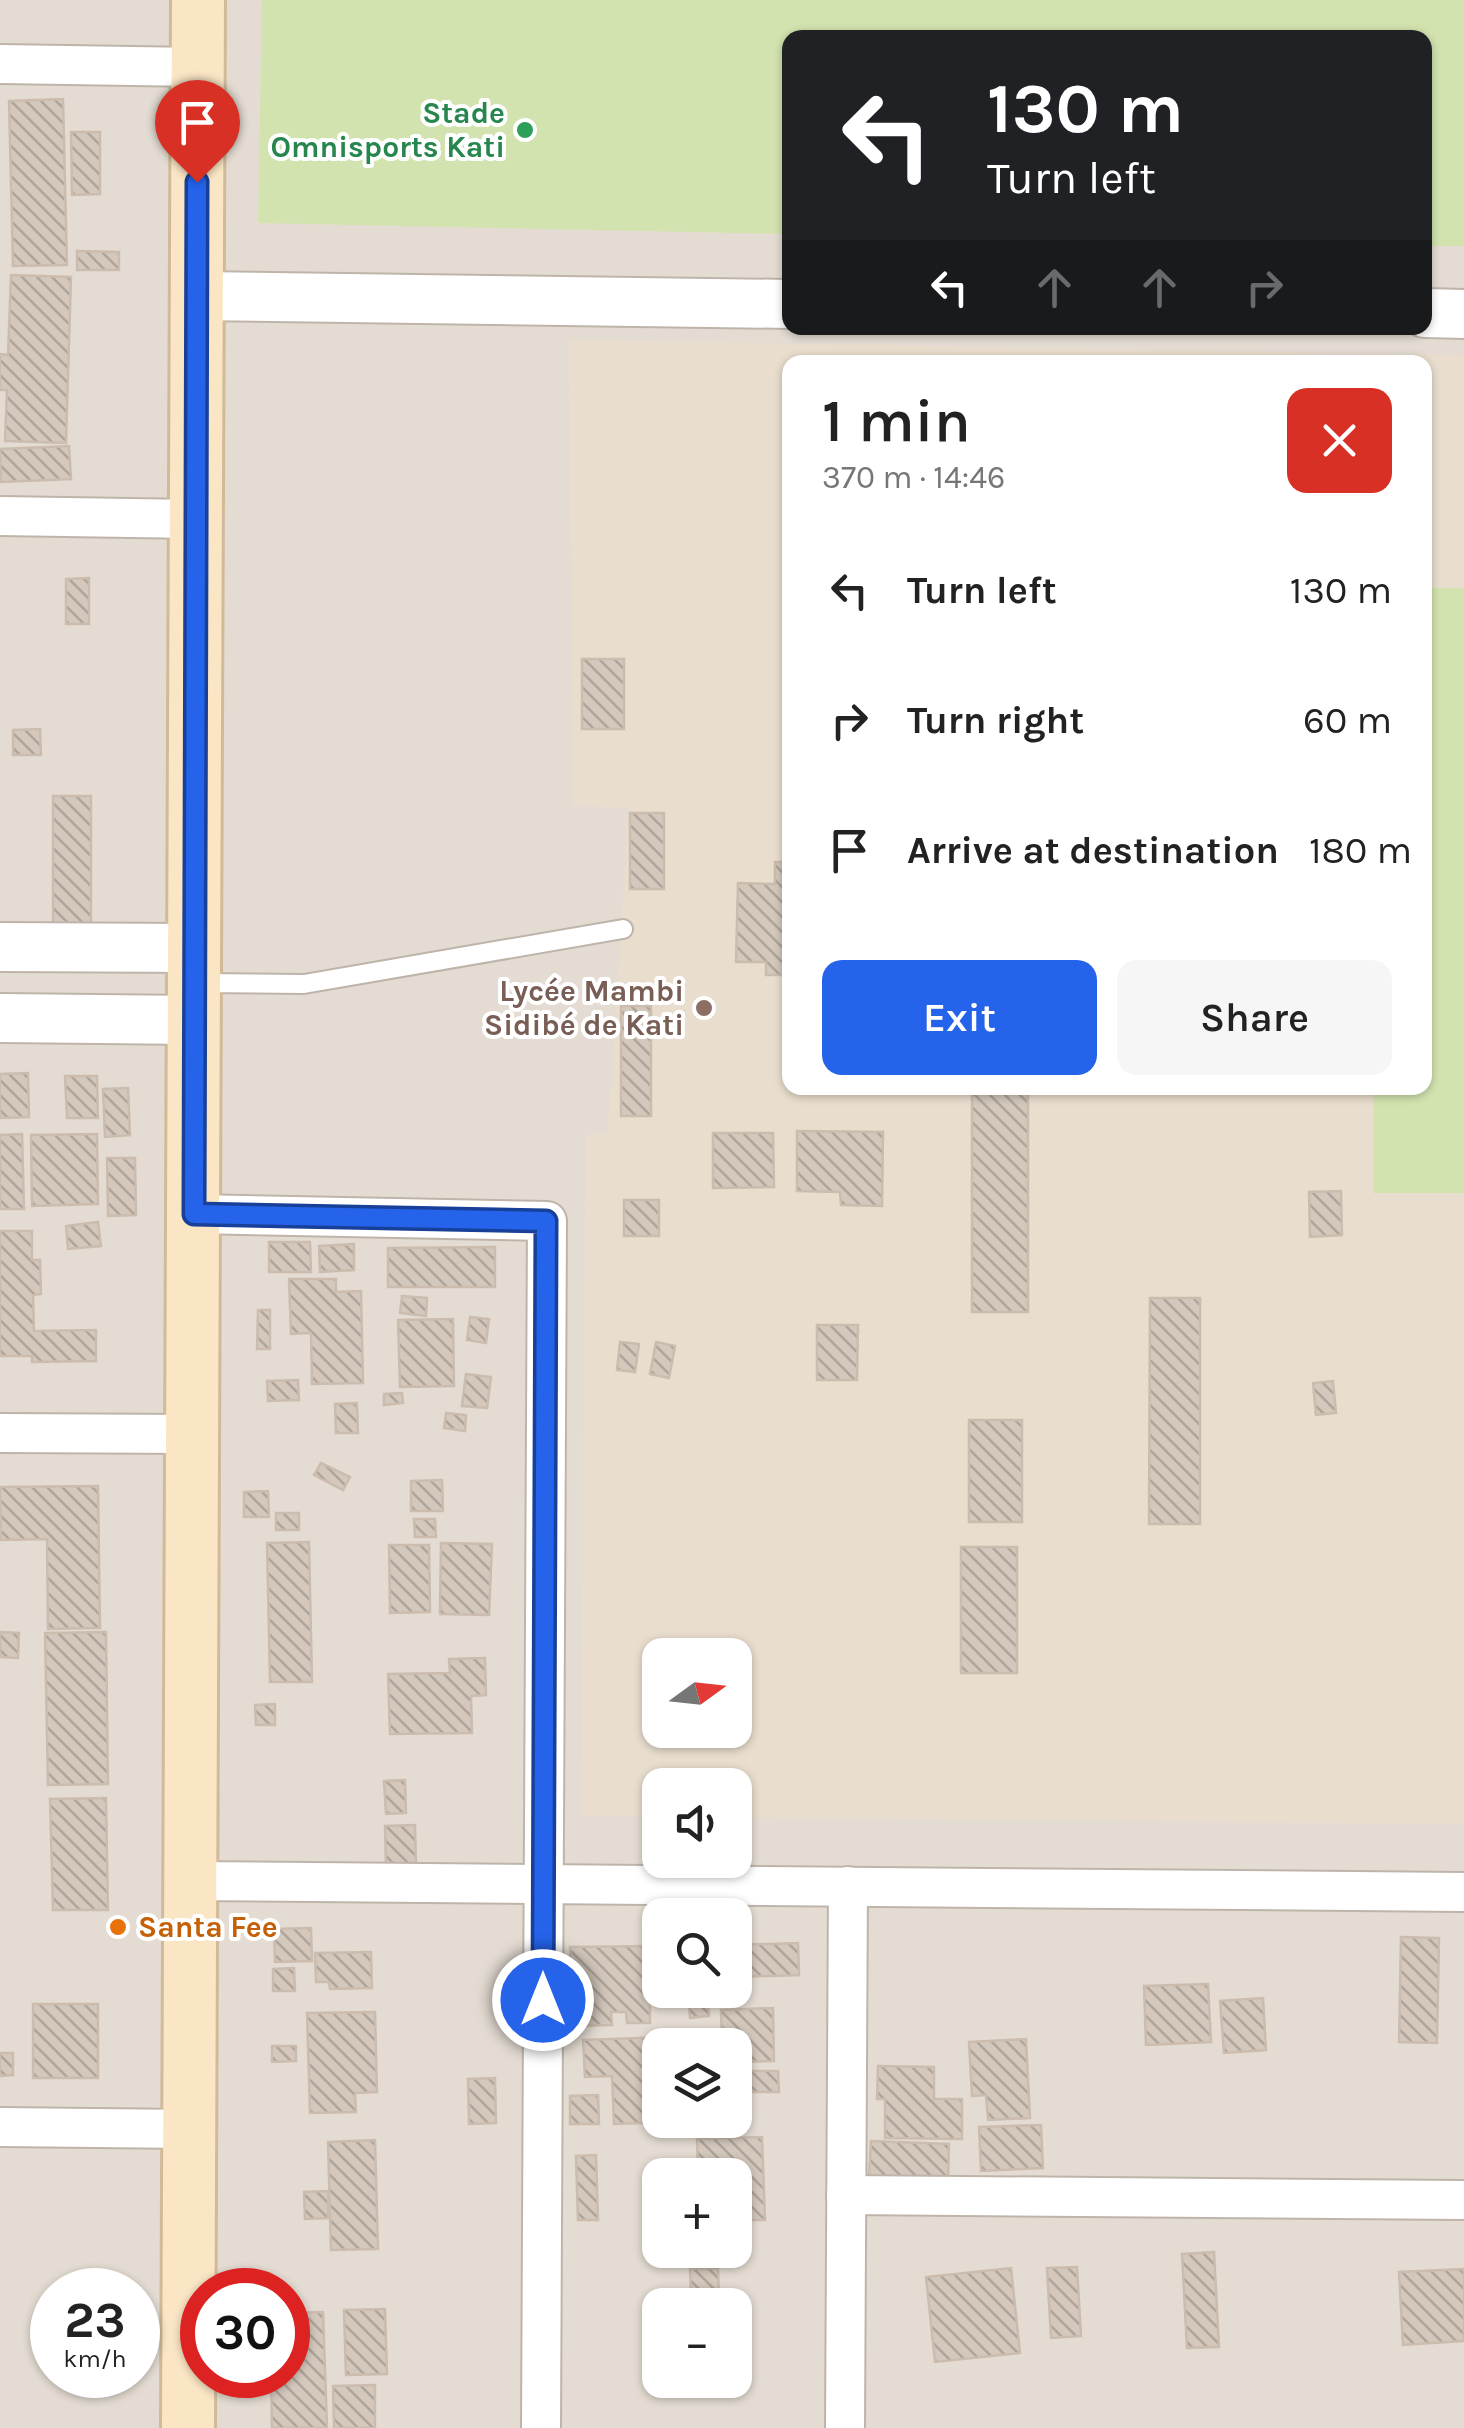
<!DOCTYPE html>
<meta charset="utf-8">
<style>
:root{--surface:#fff;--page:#f6f6f6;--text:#222;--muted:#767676;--accent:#2563eb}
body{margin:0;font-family:Karla,sans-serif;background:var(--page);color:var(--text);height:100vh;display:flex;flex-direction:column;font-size:38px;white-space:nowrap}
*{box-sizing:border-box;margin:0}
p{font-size:32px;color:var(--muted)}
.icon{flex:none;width:55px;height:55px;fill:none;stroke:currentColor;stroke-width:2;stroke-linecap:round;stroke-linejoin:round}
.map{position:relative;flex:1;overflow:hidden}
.sheet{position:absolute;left:782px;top:355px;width:650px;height:740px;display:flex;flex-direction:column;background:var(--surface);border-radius:20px;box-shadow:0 2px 8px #0004}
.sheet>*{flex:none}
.banner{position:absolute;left:782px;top:30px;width:650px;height:305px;border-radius:20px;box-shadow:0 2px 8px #0004;background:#202124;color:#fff;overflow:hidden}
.needle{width:65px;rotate:75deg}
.tools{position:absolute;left:642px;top:1638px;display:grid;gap:20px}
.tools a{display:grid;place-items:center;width:110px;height:110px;border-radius:20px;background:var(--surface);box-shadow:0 2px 8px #0004;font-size:50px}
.speed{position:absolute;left:30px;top:2268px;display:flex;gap:20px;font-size:50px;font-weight:700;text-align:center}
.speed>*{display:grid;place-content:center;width:130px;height:130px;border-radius:50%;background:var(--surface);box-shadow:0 2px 8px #0004;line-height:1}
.speed small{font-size:25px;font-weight:400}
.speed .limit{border:15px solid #d22;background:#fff;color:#111}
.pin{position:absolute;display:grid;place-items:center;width:85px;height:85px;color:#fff;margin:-102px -42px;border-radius:50% 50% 50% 0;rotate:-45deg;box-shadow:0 0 10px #0007}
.pin .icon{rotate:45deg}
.me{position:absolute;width:110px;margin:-55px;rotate:0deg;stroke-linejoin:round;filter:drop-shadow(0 0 8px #0008)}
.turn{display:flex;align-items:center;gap:35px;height:210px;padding:0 40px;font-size:45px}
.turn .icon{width:130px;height:130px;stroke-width:2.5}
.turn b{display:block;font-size:70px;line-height:85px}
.lanes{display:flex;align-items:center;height:95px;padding:0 40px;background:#0003;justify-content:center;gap:50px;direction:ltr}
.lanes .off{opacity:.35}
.round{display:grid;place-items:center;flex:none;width:105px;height:105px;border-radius:20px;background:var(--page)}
.summary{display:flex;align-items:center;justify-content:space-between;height:170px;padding:0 40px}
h1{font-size:60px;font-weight:600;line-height:75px}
.button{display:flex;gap:20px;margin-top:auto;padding:20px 40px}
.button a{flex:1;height:115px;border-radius:20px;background:var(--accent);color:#fff;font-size:40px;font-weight:600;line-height:115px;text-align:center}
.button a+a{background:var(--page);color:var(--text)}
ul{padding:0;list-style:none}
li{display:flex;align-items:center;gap:30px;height:130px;padding:0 40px}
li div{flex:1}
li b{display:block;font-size:38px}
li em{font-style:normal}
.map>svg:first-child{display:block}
.residential{fill:#e4dcd2;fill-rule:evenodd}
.education{fill:#e9dece;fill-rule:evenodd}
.garden{fill:#d3e3af}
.building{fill:url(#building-back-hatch);stroke:#cbbcae;stroke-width:2.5}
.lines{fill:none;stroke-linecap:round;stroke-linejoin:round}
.service-casing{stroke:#beb4aa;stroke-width:22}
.minor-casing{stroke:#beb4aa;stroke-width:42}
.tertiary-casing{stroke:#beb4aa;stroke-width:52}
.secondary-casing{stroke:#d1ba99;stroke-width:58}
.service{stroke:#fff;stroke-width:18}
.minor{stroke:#fff;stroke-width:38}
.tertiary{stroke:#fff;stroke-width:48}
.secondary{stroke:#fae5c4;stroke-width:52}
.route-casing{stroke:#184099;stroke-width:25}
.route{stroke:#2563eb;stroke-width:18}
.leisure-dot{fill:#2e9e5b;stroke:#fff;stroke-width:4}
.education-dot{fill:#8d6e63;stroke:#fff;stroke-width:4}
.food-dot{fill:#e8710a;stroke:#fff;stroke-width:4}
.labels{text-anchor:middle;stroke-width:8;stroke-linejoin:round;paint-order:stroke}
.leisure-label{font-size:30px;font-weight:bold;fill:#27864d;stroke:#fff;text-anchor:end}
.education-label{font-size:30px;font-weight:bold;fill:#785e54;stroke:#fff;text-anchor:end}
.food-label{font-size:30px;font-weight:bold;fill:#c56008;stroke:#fff;text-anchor:start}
</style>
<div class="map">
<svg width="1464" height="2428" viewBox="0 0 1464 2428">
<defs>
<pattern id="building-back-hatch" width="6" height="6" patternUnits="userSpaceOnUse" patternTransform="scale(2.5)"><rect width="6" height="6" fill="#d4c8bd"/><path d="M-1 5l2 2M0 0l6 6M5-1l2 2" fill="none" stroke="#aea49a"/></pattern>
</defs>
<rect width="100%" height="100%" fill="#f0ebe4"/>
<path class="residential" d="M0 0H1464V2428H0ZM790 38H1425V328H790ZM790 362H1425V1088H790ZM660 1655H735V1730H660ZM660 1785H735V1860H660ZM660 1915H735V1990H660ZM660 2045H735V2120H660ZM660 2175H735V2250H660ZM52 2290H138V2375H52ZM202 2290H288V2375H202ZM660 2305H735V2380H660Z"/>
<path class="education" d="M569 340 1464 355V1824L735 1817V1785H660V1816H581L586 1136 608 1132 629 808 573 805ZM790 362H1425V1088H790ZM660 1655H735V1730H660Z"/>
<g class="garden">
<path d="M262 0H1464V246H1425V38H790V234L258 223Z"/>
<path d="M1425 588H1464V1193H1373V1088H1425Z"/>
</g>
<g class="building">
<path d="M63 99 67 265 13 266 9 101Z"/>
<path d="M71 132H100V194L72 195Z"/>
<path d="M77 251 119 252V270H77Z"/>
<path d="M11 275 71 277 66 443 5 441 7 390H0V354L8 355Z"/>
<path d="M69 446 71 479 1 482 0 449Z"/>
<path d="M89 578V624H66V579Z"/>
<rect x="582" y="659" width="42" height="70"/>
<path d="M40 729 41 755H13V730Z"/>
<rect x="53" y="796" width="38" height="127"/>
<rect x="630" y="813" width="34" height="76"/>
<path d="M775 862H790V975H766V962H736L738 883 775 884Z"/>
<rect x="621" y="1006" width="30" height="110"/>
<path d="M28 1073 29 1117 0 1118V1074Z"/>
<path d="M65 1076H97L98 1118H67Z"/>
<path d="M128 1088 130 1135 105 1137 103 1089Z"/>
<rect x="972" y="1088" width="56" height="224"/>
<path d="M797 1131 883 1132 882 1206 841 1205 840 1192 797 1191Z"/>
<path d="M713 1133H773L774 1187 713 1188Z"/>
<path d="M22 1134 24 1209H0V1135Z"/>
<path d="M97 1134 98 1204 32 1206 31 1135Z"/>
<path d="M107 1158H135L136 1215 108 1216Z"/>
<path d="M1341 1191 1342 1235 1310 1237 1309 1192Z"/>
<rect x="624" y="1200" width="35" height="36"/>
<path d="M98 1222 101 1246 68 1249 66 1226Z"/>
<path d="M0 1231H32V1260H40L41 1294 33 1295 34 1331 96 1330V1361L32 1362V1356H0Z"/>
<path d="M269 1242H310L311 1272H269Z"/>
<path d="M354 1244V1270L320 1272 319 1246Z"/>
<path d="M495 1247V1287H388V1248Z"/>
<path d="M289 1279H336V1292L361 1291 363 1383 312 1384 311 1333 291 1334Z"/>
<path d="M402 1296 427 1298 426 1316 400 1313Z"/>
<path d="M1150 1298H1200V1524H1149Z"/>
<path d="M258 1310H270V1349H257Z"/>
<path d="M470 1317 489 1319 486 1343 467 1340Z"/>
<path d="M453 1319 454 1386 400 1387 398 1320Z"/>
<path d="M817 1325H858L857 1380H817Z"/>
<path d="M620 1342 639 1344 635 1372 617 1370Z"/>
<path d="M656 1342 675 1346 669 1378 650 1374Z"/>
<path d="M466 1374 491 1377 487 1408 462 1406Z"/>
<path d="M298 1380 299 1400 268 1401 267 1381Z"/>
<path d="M1333 1381 1336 1413 1316 1415 1313 1383Z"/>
<path d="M402 1393 403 1403 384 1405V1394Z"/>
<path d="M357 1403 358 1433H336L335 1404Z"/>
<path d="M446 1413 466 1415 465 1431 444 1428Z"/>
<rect x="969" y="1420" width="53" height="102"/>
<path d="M321 1463 350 1477 343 1490 314 1475Z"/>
<path d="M442 1480 443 1511H411V1481Z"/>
<path d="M98 1486 100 1628 48 1629 47 1539 1 1540 0 1487Z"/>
<path d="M268 1491 269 1517H244V1492Z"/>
<rect x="276" y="1513" width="23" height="17"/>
<path d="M414 1519H435L436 1537H415Z"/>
<path d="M309 1542 312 1682H270L267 1543Z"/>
<path d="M441 1543 492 1544 489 1615 440 1614Z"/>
<path d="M389 1545H429L430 1612 390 1613Z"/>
<rect x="961" y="1547" width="56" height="126"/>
<path d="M0 1632 19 1633 18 1658 0 1657Z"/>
<path d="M106 1632 108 1784 48 1785 45 1633Z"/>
<path d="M485 1658 486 1695 471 1696 472 1733 390 1734 388 1674 450 1673 449 1659Z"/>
<path d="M275 1704V1725H256L255 1705Z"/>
<path d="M405 1780 406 1813 386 1814 384 1781Z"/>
<path d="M106 1798 108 1910H53L50 1799Z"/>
<path d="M415 1825 416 1865 386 1866 385 1826Z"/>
<path d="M311 1928 312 1961 275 1962 274 1929Z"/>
<path d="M1401 1937 1439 1938 1437 2043 1399 2042Z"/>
<path d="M798 1943 799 1975 735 1977V1945Z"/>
<path d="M650 1946V2023H627L626 2012H611L612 2025 572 2026 570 1947Z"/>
<path d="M660 1950V1990H683V2005L655 2006 653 1951Z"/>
<path d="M371 1952 372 1988 330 1989 329 1982H316L315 1953Z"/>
<path d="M294 1968 295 1991H273V1969Z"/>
<path d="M1208 1984 1211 2042 1146 2045 1144 1986Z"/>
<path d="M688 1990H707L709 2016 690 2018Z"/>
<path d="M1263 1998 1266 2050 1224 2053 1220 2001Z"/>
<rect x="33" y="2004" width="65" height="74"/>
<path d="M773 2008 774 2061 735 2062V2045H722L721 2010Z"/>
<path d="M375 2012 377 2092 355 2093 356 2112 310 2113 307 2013Z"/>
<path d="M667 2037 668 2045H660V2120L670 2122 614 2124 612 2076 585 2077 583 2040Z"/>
<path d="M1026 2039 1030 2118 988 2120 986 2095 972 2096 969 2042Z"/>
<path d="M272 2046H296V2061L272 2062Z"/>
<path d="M0 2053H13V2075L0 2076Z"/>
<path d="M878 2066 934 2067V2099H962V2139L885 2138V2099H877Z"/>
<path d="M751 2071H778L779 2092H751Z"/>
<path d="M495 2078 496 2123 469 2124 468 2079Z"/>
<path d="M598 2095 599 2124H570V2096Z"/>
<path d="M1041 2125 1043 2168 981 2171 979 2127Z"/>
<path d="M762 2137 765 2220H735V2175H698L697 2139Z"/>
<path d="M375 2140 378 2249 331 2250 328 2142Z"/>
<path d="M871 2141 949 2144 948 2181 869 2176Z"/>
<path d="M596 2155 598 2220H578L576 2156Z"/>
<path d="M328 2191V2218L305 2219 304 2192Z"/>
<path d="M1214 2252 1219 2347 1187 2348 1182 2254Z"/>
<path d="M1077 2267 1081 2336 1051 2338 1047 2268Z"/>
<path d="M718 2268 719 2298 691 2299 690 2269Z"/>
<path d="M1011 2268 1020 2353 935 2362 926 2277Z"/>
<path d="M1464 2269V2341L1403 2345 1399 2272Z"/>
<path d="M385 2309 387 2374 346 2375 344 2310Z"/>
<path d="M323 2312 327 2428H272L271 2375H288V2313Z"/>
<path d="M375 2385V2428H334L333 2386Z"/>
</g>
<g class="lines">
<g class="service-casing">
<path id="service" d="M198 983 304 984 623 929"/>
</g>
<g class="minor-casing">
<g id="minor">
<path d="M0 64 198 67"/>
<path d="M0 516 195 519"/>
<path d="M194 1214 547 1221 541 2428"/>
<path d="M0 1433 193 1434"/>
<path d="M191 1881 1464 1892"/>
<path d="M0 2127 190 2129"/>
<path d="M846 2195 1464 2200"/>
<path d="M845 2428 848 1886"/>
</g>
</g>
<g class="tertiary-casing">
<g id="tertiary">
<path d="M197 296 790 304"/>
<path d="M1425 313 1464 314"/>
<path d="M0 947 195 948"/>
<path d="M0 1018 195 1020"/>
</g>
</g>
<g class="secondary-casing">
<path id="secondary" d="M188 2428 198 0"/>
</g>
<use href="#service" class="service"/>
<use href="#minor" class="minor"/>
<use href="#tertiary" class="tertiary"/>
<use href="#secondary" class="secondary"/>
</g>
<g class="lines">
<g class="route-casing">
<path id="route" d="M197 182 194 1214 546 1221 543 2000"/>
</g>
<use href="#route" class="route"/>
</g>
<circle class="leisure-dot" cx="525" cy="130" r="10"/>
<circle class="education-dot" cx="704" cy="1008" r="10"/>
<circle class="food-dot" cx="118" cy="1927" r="10"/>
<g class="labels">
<g class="leisure-label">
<text x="505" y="123">Stade<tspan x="505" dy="34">Omnisports Kati</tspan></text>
</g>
<g class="education-label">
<text x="684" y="1001">Lycée Mambi<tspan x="684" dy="34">Sidibé de Kati</tspan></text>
</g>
<g class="food-label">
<text x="138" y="1937">Santa Fee</text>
</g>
</g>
</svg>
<div class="tools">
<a><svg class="needle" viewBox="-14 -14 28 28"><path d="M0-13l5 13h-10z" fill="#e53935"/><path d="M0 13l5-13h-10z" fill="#767676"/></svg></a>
<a><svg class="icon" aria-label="sound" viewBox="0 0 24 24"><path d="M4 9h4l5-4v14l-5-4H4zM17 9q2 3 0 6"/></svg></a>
<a><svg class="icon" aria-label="search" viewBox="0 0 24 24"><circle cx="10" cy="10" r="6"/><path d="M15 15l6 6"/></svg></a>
<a><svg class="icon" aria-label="layers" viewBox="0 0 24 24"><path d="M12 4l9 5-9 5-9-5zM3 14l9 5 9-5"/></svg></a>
<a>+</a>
<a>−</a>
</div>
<div class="speed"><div>23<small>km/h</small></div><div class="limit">30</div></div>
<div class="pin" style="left:197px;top:182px;background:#d93025"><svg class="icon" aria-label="arrive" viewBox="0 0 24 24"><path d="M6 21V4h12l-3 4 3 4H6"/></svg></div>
<svg class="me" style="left:543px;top:2000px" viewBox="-20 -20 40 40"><circle r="17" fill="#2563eb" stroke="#fff" stroke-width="3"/><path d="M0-11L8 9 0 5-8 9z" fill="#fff"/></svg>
<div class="banner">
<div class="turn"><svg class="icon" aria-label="left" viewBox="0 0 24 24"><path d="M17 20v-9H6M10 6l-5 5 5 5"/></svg><div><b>130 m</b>Turn left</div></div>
<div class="lanes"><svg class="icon" aria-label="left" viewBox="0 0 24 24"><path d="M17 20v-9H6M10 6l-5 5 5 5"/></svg><svg class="icon off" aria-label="ahead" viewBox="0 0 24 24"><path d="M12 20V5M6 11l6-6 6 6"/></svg><svg class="icon off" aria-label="ahead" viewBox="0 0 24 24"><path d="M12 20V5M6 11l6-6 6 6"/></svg><svg class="icon off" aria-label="right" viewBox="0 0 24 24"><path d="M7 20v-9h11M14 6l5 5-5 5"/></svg></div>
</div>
<section class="sheet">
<div class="summary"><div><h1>1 min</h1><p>370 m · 14:46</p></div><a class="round" style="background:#d93025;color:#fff"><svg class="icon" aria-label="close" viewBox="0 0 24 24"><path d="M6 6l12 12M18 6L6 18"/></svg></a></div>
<ul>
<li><svg class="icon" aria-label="left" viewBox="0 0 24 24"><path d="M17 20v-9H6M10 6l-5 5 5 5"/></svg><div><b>Turn left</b></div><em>130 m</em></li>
<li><svg class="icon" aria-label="right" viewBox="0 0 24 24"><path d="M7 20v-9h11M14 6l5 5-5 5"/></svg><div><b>Turn right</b></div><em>60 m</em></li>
<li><svg class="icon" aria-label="arrive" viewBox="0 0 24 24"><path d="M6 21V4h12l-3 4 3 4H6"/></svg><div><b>Arrive at destination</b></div><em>180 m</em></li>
</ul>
<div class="button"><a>Exit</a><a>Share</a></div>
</section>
</div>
